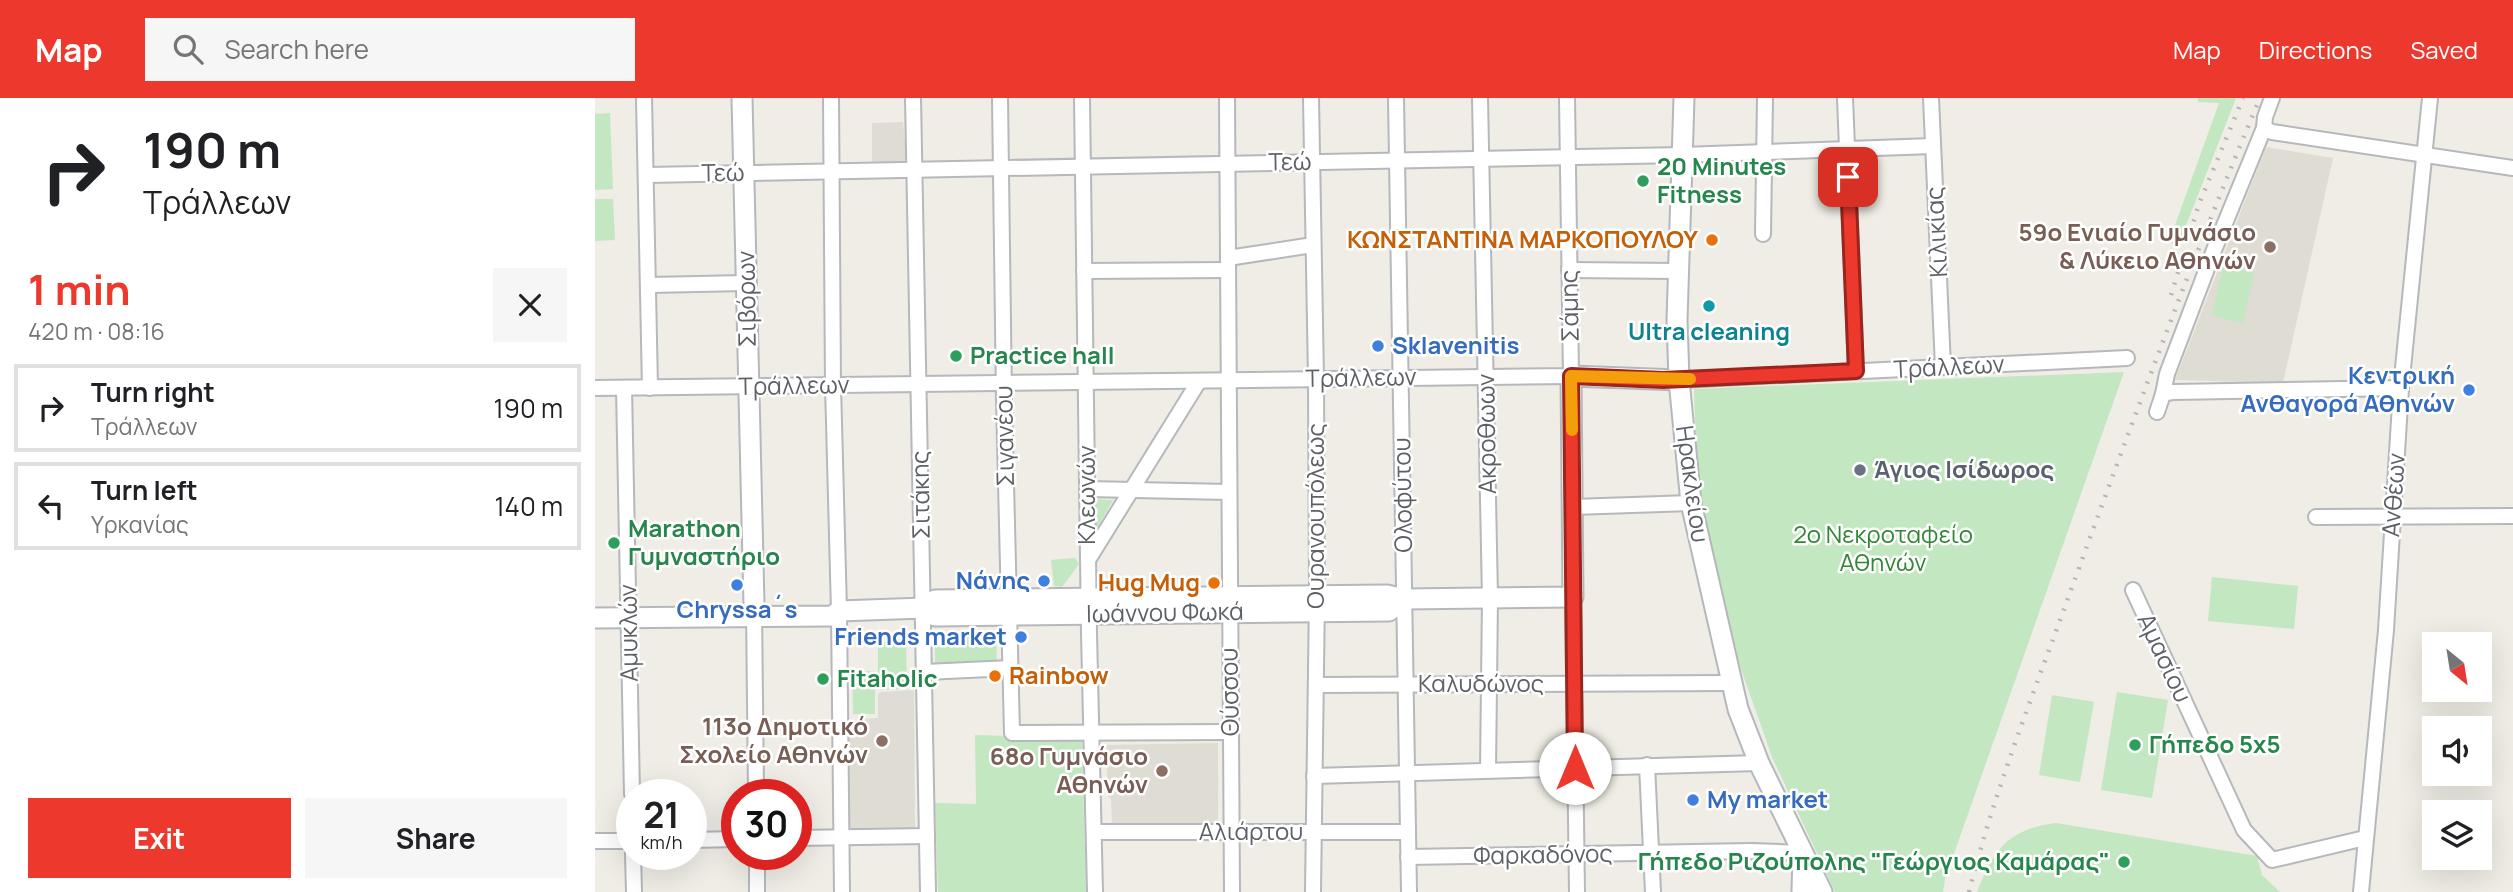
<!DOCTYPE html>
<meta charset="utf-8">
<style>
:root{--surface:#fff;--page:#f6f6f6;--text:#202124;--muted:#757577;--line:#e0e0e0;--accent:#ed392d}
body{margin:0;font-family:Manrope,sans-serif;background:var(--page);color:var(--text);height:100vh;display:flex;flex-direction:column;font-size:26px;white-space:nowrap}
*{box-sizing:border-box;margin:0}
p{font-size:23px;color:var(--muted)}
.icon{flex:none;width:38px;height:38px;fill:none;stroke:currentColor;stroke-width:2;stroke-linecap:round;stroke-linejoin:round}
.map{position:relative;flex:1;overflow:hidden}
.side{display:flex;flex-direction:column;background:var(--surface);width:595px}
.side>*{flex:none}
.top-card{background:#fff;color:var(--text);overflow:hidden}
.needle{width:46px;rotate:150deg}
.buttons{position:absolute;left:1827px;top:534px;display:grid;gap:14px}
.buttons a{display:grid;place-items:center;width:70px;height:70px;border-radius:0px;background:var(--surface);box-shadow:0 7px 28px #0002;font-size:35px}
.speed{position:absolute;left:21px;top:681px;display:flex;gap:14px;font-size:35px;font-weight:700;text-align:center}
.speed>*{display:grid;place-content:center;width:91px;height:91px;border-radius:50%;background:var(--surface);box-shadow:0 7px 28px #0002;line-height:1}
.speed small{font-size:18px;font-weight:400}
.speed .limit{border:10px solid #d22;background:#fff;color:#111}
.pin{position:absolute;display:grid;place-items:center;width:60px;height:60px;color:#fff;margin:-30px;border-radius:14px;box-shadow:0 4px 10px #0006}
.me{position:absolute;width:77px;margin:-38px;rotate:0deg;stroke-linejoin:round;filter:drop-shadow(0 0 5px #0008)}
.turn{display:flex;align-items:center;gap:24px;height:147px;padding:0 28px;font-size:32px}
.turn .icon{width:91px;height:91px;stroke-width:2.5}
.turn b{display:block;font-size:49px;line-height:60px}
.round{display:grid;place-items:center;flex:none;width:74px;height:74px;border-radius:0px;background:var(--page)}
.head{display:flex;align-items:center;justify-content:space-between;height:119px;padding:0 28px}
h1{font-size:42px;font-weight:700;line-height:52px;color:var(--accent)}
.cta{display:flex;gap:14px;margin-top:auto;padding:14px 28px}
.cta a{flex:1;height:80px;border-radius:0px;background:var(--accent);color:#fff;font-size:28px;font-weight:700;line-height:80px;text-align:center}
.cta a+a{background:var(--page);color:var(--text)}
ul{padding:0;list-style:none}
li{display:flex;align-items:center;gap:21px;height:88px;margin:0 14px 10px;padding:0 14px;border:4px solid var(--line);border-radius:0px}
li div{flex:1}
li b{display:block;font-size:26px}
li em{font-style:normal}
header{display:flex;align-items:center;gap:42px;box-sizing:border-box;height:98px;padding:0 35px;background:var(--accent);color:#fff}
header strong{font-size:33px}
nav{display:flex;gap:38px;margin-inline-start:auto;font-size:24px}
.search{width:490px;height:63px;background:var(--page);display:flex;align-items:center;gap:18px;box-sizing:border-box;padding:0 24px;border-radius:0px;color:var(--muted);font-size:26px}
main{display:flex;flex:1;min-height:0}
.map>svg:first-child{display:block}
.education{fill:#dfdcd3}
.green{fill:#c2e7c1}
.lines{fill:none;stroke-linecap:round;stroke-linejoin:round}
.street-casing{stroke:#b5b8bc;stroke-width:18}
.secondary-casing{stroke:#b4b8bd;stroke-width:23}
.street{stroke:#fff;stroke-width:14}
.secondary{stroke:#fff;stroke-width:19}
.rail{stroke:#b4b5b6;stroke-width:4.5;stroke-dasharray:2 9;stroke-linecap:butt}
.route-casing{stroke:#9a251d;stroke-width:18}
.route{stroke:#ed392d;stroke-width:12}
.slow{stroke:#f59e0b;stroke-width:12}
.leisure-dot{fill:#2e9e5b;stroke:#fff;stroke-width:2.5}
.food-dot{fill:#e8710a;stroke:#fff;stroke-width:2.5}
.education-dot{fill:#8d6e63;stroke:#fff;stroke-width:2.5}
.culture-dot{fill:#0f9aa8;stroke:#fff;stroke-width:2.5}
.shop-dot{fill:#3f7fe0;stroke:#fff;stroke-width:2.5}
.worship-dot{fill:#6b7280;stroke:#fff;stroke-width:2.5}
.labels{text-anchor:middle;stroke-width:5;stroke-linejoin:round;paint-order:stroke}
.street-label{font-size:24px;fill:#5d6166;stroke:#fff}
.leisure-label{font-size:24px;font-weight:bold;fill:#27864d;stroke:#fff;text-anchor:start}
.education-label{font-size:24px;font-weight:bold;fill:#785e54;stroke:#fff;text-anchor:end}
.food-label{font-size:24px;font-weight:bold;fill:#c56008;stroke:#fff;text-anchor:end}
.culture-label{font-size:24px;font-weight:bold;fill:#0d838f;stroke:#fff}
.shop-label{font-size:24px;font-weight:bold;fill:#366cbe;stroke:#fff;text-anchor:end}
.worship-label{font-size:24px;font-weight:bold;fill:#5b616d;stroke:#fff;text-anchor:start}
.park-label{font-size:24px;fill:#338636;stroke:#fff}
</style>
<header>
<strong>Map</strong>
<div class="search"><svg class="icon" aria-label="search" viewBox="0 0 24 24"><circle cx="10" cy="10" r="6"/><path d="M15 15l6 6"/></svg>Search here</div>
<nav><a>Map</a><a>Directions</a><a>Saved</a></nav>
</header>
<main>
<section class="side">
<div class="top-card">
<div class="turn"><svg class="icon" aria-label="right" viewBox="0 0 24 24"><path d="M7 20v-9h11M14 6l5 5-5 5"/></svg><div><b>190 m</b>Τράλλεων</div></div>
</div>
<div class="head"><div><h1>1 min</h1><p>420 m · 08:16</p></div><a class="round"><svg class="icon" aria-label="close" viewBox="0 0 24 24"><path d="M6 6l12 12M18 6L6 18"/></svg></a></div>
<ul>
<li><svg class="icon" aria-label="right" viewBox="0 0 24 24"><path d="M7 20v-9h11M14 6l5 5-5 5"/></svg><div><b>Turn right</b><p>Τράλλεων</p></div><em>190 m</em></li>
<li><svg class="icon" aria-label="left" viewBox="0 0 24 24"><path d="M17 20v-9H6M10 6l-5 5 5 5"/></svg><div><b>Turn left</b><p>Υρκανίας</p></div><em>140 m</em></li>
</ul>
<div class="cta"><a>Exit</a><a>Share</a></div>
</section>
<div class="map">
<svg width="1918" height="794" viewBox="0 0 1918 794">
<rect width="100%" height="100%" fill="#efede5"/>
<g class="education">
<path d="M308 24 312 66 277 64V25Z"/>
<path d="M1671 49 1738 60 1688 285 1580 282Z"/>
<path d="M319 592 320 730 252 732 254 622 283 620V596L286 594Z"/>
<path d="M623 645V726L517 728 516 700 513 699 511 647Z"/>
</g>
<g class="green">
<path d="M1603 0H1641L1583 148 1574 144 1624 5 1603 4Z"/>
<path d="M15 15 18 91 0 92V16Z"/>
<path d="M0 101H18L20 142 0 143Z"/>
<path d="M1628 168 1659 175 1648 225 1617 218Z"/>
<path d="M1529 274 1350 781 1348 794H1240L1177 659 1145 568 1103 402 1099 291Z"/>
<path d="M499 401 518 402 499 436Z"/>
<path d="M480 460 484 466 467 489 459 488 456 462Z"/>
<path d="M1617 479 1703 488 1699 531 1613 523Z"/>
<path d="M401 535 402 572 340 574V536Z"/>
<path d="M311 543 312 591 283 592V544Z"/>
<path d="M257 573H280V616H258Z"/>
<path d="M1522 594 1573 602 1557 700 1506 692Z"/>
<path d="M1457 597 1499 604 1485 684 1444 677Z"/>
<path d="M380 637 487 640 491 794H343L340 705 381 706Z"/>
<path d="M1461 725 1662 758 1667 777 1685 794H1382C1399 751 1413 731 1461 725Z"/>
</g>
<g class="lines">
<g class="street-casing">
<g id="street">
<path d="M49 0 55 290"/>
<path d="M236 0 238 287 244 513 247 794"/>
<path d="M318 0 333 794"/>
<path d="M405 0 409 301 417 635 636 634"/>
<path d="M487 0 494 535 500 794"/>
<path d="M632 0 637 794"/>
<path d="M716 0 721 281 722 498 718 794"/>
<path d="M801 0 814 794"/>
<path d="M885 0 895 500 893 672"/>
<path d="M1250 0 1261 273"/>
<path d="M1336 0 1348 269"/>
<path d="M1669 30 1677 34 1918 70"/>
<path d="M52 77 1088 57 1338 48"/>
<path d="M1168 136 1170 0"/>
<path d="M633 160 718 147"/>
<path d="M974 172 1083 173"/>
<path d="M489 173 633 172"/>
<path d="M54 187 151 185"/>
<path d="M1084 282 1532 260"/>
<path d="M0 290 976 278 972 0"/>
<path d="M29 290 37 696"/>
<path d="M1568 296 1572 276 1619 152 1669 30 1670 19 1677 0"/>
<path d="M1562 314 1568 296 1578 294 1806 290"/>
<path d="M492 391 634 394"/>
<path d="M978 409 1096 405"/>
<path d="M1721 419 1918 418"/>
<path d="M493 462 604 283"/>
<path d="M1538 492 1649 732 1677 762 1770 740"/>
<path d="M978 499 982 794"/>
<path d="M159 509 161 696"/>
<path d="M330 574 416 570"/>
<path d="M721 587 1136 585"/>
<path d="M1052 667 1058 794"/>
<path d="M719 678 1164 665"/>
<path d="M499 734H813"/>
<path d="M201 740 332 738"/>
<path d="M96 742 142 741"/>
<path d="M0 743H37"/>
<path d="M38 756 39 794"/>
<path d="M162 756V794"/>
<path d="M813 759 1156 753 1208 755"/>
<path d="M1766 794 1791 532 1806 290 1835 0"/>
</g>
</g>
<g class="secondary-casing">
<g id="secondary">
<path d="M147 0 159 507"/>
<path d="M1089 0 1082 222 1084 282 1096 405 1143 611 1164 665 1227 794"/>
<path d="M329 510 340 518 794 513 809 501"/>
<path d="M0 520 237 518 244 513 329 510 340 502 792 497 809 501 978 499 976 278 1084 282"/>
<path d="M1207 794 1208 756"/>
</g>
</g>
<use href="#street" class="street"/>
<use href="#secondary" class="secondary"/>
<g class="rail">
<path d="M1576 197 1604 106 1648 0"/>
<path d="M1374 794C1400 690 1441 590 1477 489 1537 325 1597 161 1665 0"/>
</g>
</g>
<g class="lines">
<g class="route-casing">
<path id="route" d="M980 670 976 278 1068 282 1261 273 1253 79"/>
</g>
<use href="#route" class="route"/>
<path class="slow" d="M977 332 976 278 1095 281"/>
</g>
<g class="leisure-dot">
<circle cx="1048" cy="83" r="7"/>
<circle cx="361" cy="258" r="7"/>
<circle cx="19" cy="445" r="7"/>
<circle cx="228" cy="581" r="7"/>
<circle cx="1540" cy="647" r="7"/>
<circle cx="1529" cy="764" r="7"/>
</g>
<g class="food-dot">
<circle cx="1117" cy="142" r="7"/>
<circle cx="619" cy="485" r="7"/>
<circle cx="400" cy="578" r="7"/>
</g>
<g class="education-dot">
<circle cx="1675" cy="149" r="7"/>
<circle cx="287" cy="643" r="7"/>
<circle cx="567" cy="673" r="7"/>
</g>
<circle class="culture-dot" cx="1114" cy="208" r="7"/>
<g class="shop-dot">
<circle cx="783" cy="248" r="7"/>
<circle cx="1874" cy="292" r="7"/>
<circle cx="449" cy="483" r="7"/>
<circle cx="142" cy="487" r="7"/>
<circle cx="426" cy="539" r="7"/>
<circle cx="1098" cy="702" r="7"/>
</g>
<circle class="worship-dot" cx="1265" cy="372" r="7"/>
<g class="labels">
<g class="street-label">
<text transform="translate(695 64) rotate(-1)" y="8">Τεώ</text>
<text transform="translate(128 75) rotate(-1)" y="8">Τεώ</text>
<text transform="translate(1342 134) rotate(-93)" y="8">Κιλικίας</text>
<text transform="translate(152 201) rotate(-91)" y="8">Σιβόρων</text>
<text transform="translate(975 208) rotate(-91)" y="8">Σάμης</text>
<text transform="translate(1354 269) rotate(-3)" y="8">Τράλλεων</text>
<text transform="translate(766 280) rotate(-1)" y="8">Τράλλεων</text>
<text transform="translate(199 288) rotate(-1)" y="8">Τράλλεων</text>
<text transform="translate(892 336) rotate(-91)" y="8">Ακροθωων</text>
<text transform="translate(410 338) rotate(-91)" y="8">Σιγανέου</text>
<text transform="translate(1097 386) rotate(82)" y="8">Ηρακλείου</text>
<text transform="translate(326 397) rotate(-91)" y="8">Σιτάκης</text>
<text transform="translate(492 397) rotate(-90)" y="8">Κλεωνών</text>
<text transform="translate(808 397) rotate(-91)" y="8">Ολοφύτου</text>
<text transform="translate(1799 397) rotate(-86)" y="8">Ανθέων</text>
<text transform="translate(721 418) rotate(-90)" y="8">Ουρανουπόλεως</text>
<text transform="translate(570 515) rotate(-1)" y="8">Ιωάννου Φωκά</text>
<text transform="translate(34 535) rotate(-91)" y="8">Αμυκλών</text>
<text transform="translate(1569 560) rotate(65)" y="8">Αμασίου</text>
<text x="886" y="594">Καλυδώνος</text>
<text transform="translate(635 594) rotate(-91)" y="8">Θύσσου</text>
<text x="656" y="742">Αλιάρτου</text>
<text transform="translate(948 757) rotate(-1)" y="8">Φαρκαδόνος</text>
</g>
<g class="leisure-label">
<text x="1062" y="77">20 Μinutes<tspan x="1062" dy="28">Fitness</tspan></text>
<text x="375" y="266">Practice hall</text>
<text x="33" y="439">Marathon<tspan x="33" dy="28">Γυμναστήριο</tspan></text>
<text x="242" y="589">Fitaholic</text>
<text x="1554" y="655">Γήπεδο 5x5</text>
<text x="1515" y="772" text-anchor="end">Γήπεδο Ριζούπολης "Γεώργιος Καμάρας"</text>
</g>
<g class="education-label">
<text x="1661" y="143">59ο Ενιαίο Γυμνάσιο<tspan x="1661" dy="28">&amp; Λύκειο Αθηνών</tspan></text>
<text x="273" y="637">113ο Δημοτικό<tspan x="273" dy="28">Σχολείο Αθηνών</tspan></text>
<text x="553" y="667">68ο Γυμνάσιο<tspan x="553" dy="28">Αθηνών</tspan></text>
</g>
<g class="food-label">
<text x="1103" y="150">ΚΩΝΣΤΑΝΤΙΝΑ ΜΑΡΚΟΠΟΥΛΟΥ</text>
<text x="605" y="493">Hug Mug</text>
<text x="414" y="586" text-anchor="start">Rainbow</text>
</g>
<g class="culture-label">
<text x="1114" y="242">Ultra cleaning</text>
</g>
<g class="shop-label">
<text x="797" y="256" text-anchor="start">Sklavenitis</text>
<text x="1860" y="286">Κεντρική<tspan x="1860" dy="28">Ανθαγορά Αθηνών</tspan></text>
<text x="435" y="491">Νάνης</text>
<text x="142" y="520" text-anchor="middle">Chryssa´s</text>
<text x="412" y="547">Friends market</text>
<text x="1112" y="710" text-anchor="start">My market</text>
</g>
<g class="worship-label">
<text x="1279" y="380">Άγιος Ισίδωρος</text>
</g>
<g class="park-label">
<text x="1288" y="445">2ο Νεκροταφείο<tspan x="1288" dy="28">Αθηνών</tspan></text>
</g>
</g>
</svg>
<div class="buttons">
<a><svg class="needle" viewBox="-14 -14 28 28"><path d="M0-13l5 13h-10z" fill="#e53935"/><path d="M0 13l5-13h-10z" fill="#757577"/></svg></a>
<a><svg class="icon" aria-label="sound" viewBox="0 0 24 24"><path d="M4 9h4l5-4v14l-5-4H4zM17 9q2 3 0 6"/></svg></a>
<a><svg class="icon" aria-label="layers" viewBox="0 0 24 24"><path d="M12 4l9 5-9 5-9-5zM3 14l9 5 9-5"/></svg></a>
</div>
<div class="speed"><div>21<small>km/h</small></div><div class="limit">30</div></div>
<div class="pin" style="left:1253px;top:79px;background:#d93025"><svg class="icon" aria-label="arrive" viewBox="0 0 24 24"><path d="M6 21V4h12l-3 4 3 4H6"/></svg></div>
<svg class="me" style="left:980px;top:670px" viewBox="-20 -20 40 40"><circle r="19" fill="#fff"/><path d="M0-13L10 11 0 6-10 11z" fill="#ed392d"/></svg>
</div>
</main>
